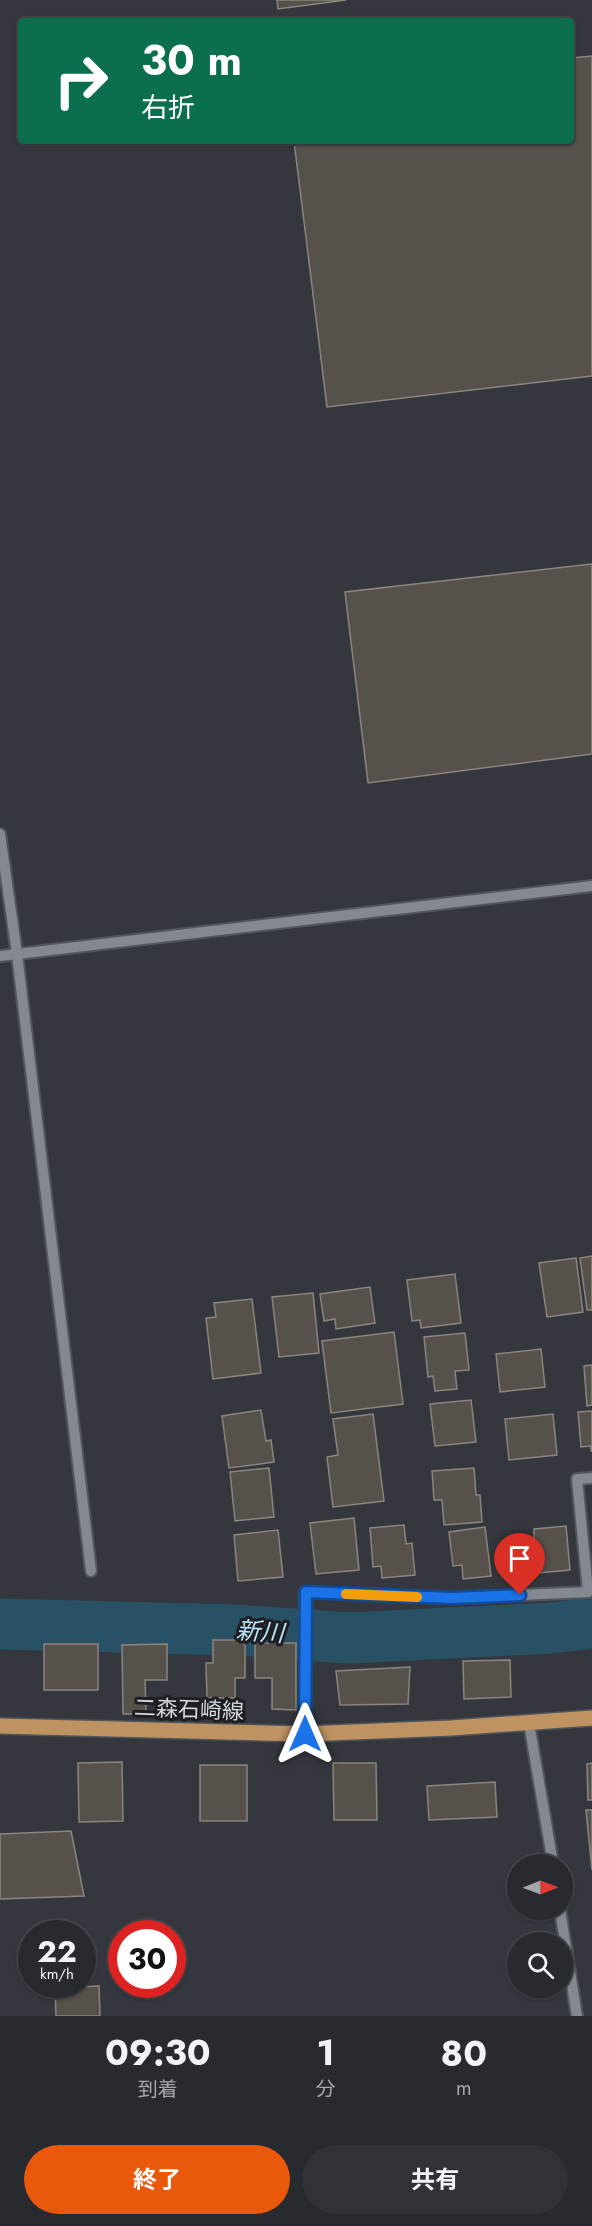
<!DOCTYPE html>
<html lang="ja">
<meta charset="utf-8">
<style>
:root{--surface:#272a2e;--page:#2f3236;--text:#f1f3f6;--muted:#a4a7aa;--line:#43464a;--accent:#ea580c}
body{margin:0;font-family:Jost,"Noto Sans JP",sans-serif;background:var(--page);color:var(--text);height:100vh;display:flex;flex-direction:column;font-size:22px;white-space:nowrap}
*{box-sizing:border-box;margin:0}
p{font-size:20px;color:var(--muted)}
.icon{flex:none;width:33px;height:33px;fill:none;stroke:currentColor;stroke-width:2;stroke-linecap:round;stroke-linejoin:round}
.map{position:relative;height:2016px;overflow:hidden}
.drawer{display:flex;flex-direction:column;background:var(--surface);flex:1}
.drawer>*{flex:none}
.top-card{position:absolute;left:18px;top:18px;width:556px;height:126px;border-radius:6px;box-shadow:0 2px 4px #0004,0 0 0 2px var(--line);background:#0b6e4f;color:#fff;overflow:hidden}
.needle{width:39px;rotate:89deg}
.fabs{position:absolute;left:507px;top:1854px;display:grid;gap:12px}
.fabs a{display:grid;place-items:center;width:66px;height:66px;border-radius:50%;background:var(--surface);box-shadow:0 2px 4px #0004,0 0 0 2px var(--line);font-size:30px}
.speed{position:absolute;left:18px;top:1920px;display:flex;gap:12px;font-size:30px;font-weight:700;text-align:center}
.speed>*{display:grid;place-content:center;width:78px;height:78px;border-radius:50%;background:var(--surface);box-shadow:0 2px 4px #0004,0 0 0 2px var(--line);line-height:1}
.speed small{font-size:15px;font-weight:400}
.speed .limit{border:9px solid #d22;background:#fff;color:#111}
.pin{position:absolute;display:grid;place-items:center;width:51px;height:51px;color:#fff;margin:-62px -26px;border-radius:50% 50% 50% 0;rotate:-45deg;box-shadow:0 0 6px #0007}
.pin .icon{rotate:45deg}
.me{position:absolute;width:66px;margin:-33px;rotate:0deg;stroke-linejoin:round;filter:drop-shadow(0 0 4px #0008)}
.turn{display:flex;align-items:center;gap:21px;height:126px;padding:0 24px;font-size:27px}
.turn .icon{width:78px;height:78px;stroke-width:2.5}
.turn b{display:block;font-size:42px;line-height:51px}
.eta{display:flex;justify-content:space-evenly;align-items:center;height:102px;text-align:center}
.eta b{font-size:36px;font-weight:700;line-height:42px}
.primary-button{display:flex;gap:12px;margin-top:auto;padding:12px 24px}
.primary-button a{flex:1;height:69px;border-radius:36px;background:var(--accent);color:#fff;font-size:24px;font-weight:700;line-height:69px;text-align:center}
.primary-button a+a{background:var(--page);color:var(--text)}
.map>svg:first-child{display:block}
.lines{fill:none;stroke-linecap:round;stroke-linejoin:round}
.river{stroke:#285166;stroke-width:51}
.building{fill:#57514b;stroke:#8b857e;stroke-width:1.5}
.minor-casing{stroke:#52565c;stroke-width:14}
.major-casing{stroke:#52565c;stroke-width:18}
.minor{stroke:#848890;stroke-width:10}
.major{stroke:#be9361;stroke-width:15}
.route-casing{stroke:#114b97;stroke-width:15}
.route{stroke:#1a73e8;stroke-width:10}
.slow{stroke:#f59e0b;stroke-width:10}
.labels{text-anchor:middle;stroke-width:6;stroke-linejoin:round;paint-order:stroke}
.street-label{font-size:22px;fill:#d4d7db;stroke:#1d1f22}
.water-label{font-size:24px;font-style:italic;fill:#bde6fd;stroke:#1d1f22}
</style>
<div class="map">
<svg width="592" height="2016" viewBox="0 0 592 2016">
<rect width="100%" height="100%" fill="#34383e"/>
<g class="lines">
<path class="river" d="M0 1624 234 1630 349 1638 551 1628 592 1623"/>
</g>
<g class="building">
<path d="M277 0H346L278 9Z"/>
<path d="M592 56V376L327 407 294 141H572V58Z"/>
<path d="M592 564V754L368 783 345 592Z"/>
<path d="M592 1256V1310H587L580 1258Z"/>
<path d="M576 1258 583 1312 547 1317 539 1263Z"/>
<path d="M455 1274 461 1323 421 1328 420 1320 412 1321 407 1280Z"/>
<path d="M370 1287 375 1323 336 1329 335 1319 324 1321 320 1294Z"/>
<path d="M313 1293 319 1353 279 1357 272 1297Z"/>
<path d="M252 1299 261 1373 213 1379 206 1318 216 1317 214 1303Z"/>
<path d="M394 1332 403 1404 331 1413 322 1341Z"/>
<path d="M465 1333 469 1370 455 1371 457 1389 435 1391 433 1376 428 1377 424 1337Z"/>
<path d="M541 1349 545 1387 500 1392 496 1354Z"/>
<path d="M592 1365V1405L587 1406 584 1366Z"/>
<path d="M471 1400 476 1442 435 1446 430 1404Z"/>
<path d="M261 1410 266 1441 271 1440 274 1462 229 1468 222 1416Z"/>
<path d="M592 1411V1451H591V1446L581 1447 578 1412Z"/>
<path d="M373 1414 384 1501 333 1507 327 1457 338 1455 333 1419Z"/>
<path d="M553 1414 557 1455 509 1460 505 1419Z"/>
<path d="M269 1468 274 1517 235 1521 230 1472Z"/>
<path d="M474 1468 476 1495H480L482 1522 444 1525 442 1500H434L432 1471Z"/>
<path d="M354 1518 359 1570 316 1574 310 1523Z"/>
<path d="M404 1525 406 1544 412 1543 415 1575 382 1578 381 1566 373 1567 370 1528Z"/>
<path d="M566 1526 570 1570 527 1574 524 1540 534 1539V1529Z"/>
<path d="M485 1527 491 1576 463 1579 462 1565 453 1566 449 1532Z"/>
<path d="M278 1530 283 1577 238 1581 234 1535Z"/>
<path d="M213 1640H245V1678H235V1698H207L206 1663H213Z"/>
<path d="M255 1643H296V1710L272 1709V1678H255Z"/>
<rect x="44" y="1644" width="54" height="46"/>
<path d="M167 1644V1680H145L146 1714H123L122 1645Z"/>
<path d="M510 1660 511 1697 464 1699 463 1661Z"/>
<path d="M410 1667 408 1704 340 1705 336 1671Z"/>
<path d="M122 1762 123 1821 79 1822 78 1763Z"/>
<path d="M333 1763H376L377 1820H334Z"/>
<path d="M592 1763V1800H588L587 1764Z"/>
<rect x="200" y="1765" width="47" height="56"/>
<path d="M495 1782 497 1817 429 1820 427 1786Z"/>
<path d="M586 1810H592V1870Z"/>
<path d="M71 1831 84 1896 0 1899V1834Z"/>
<path d="M99 1986 100 2016H56L55 1988Z"/>
</g>
<g class="lines">
<g class="minor-casing">
<g id="minor">
<path d="M0 834 17 954 91 1571"/>
<path d="M0 956 592 886"/>
<path d="M529 1723 553 1864"/>
<path d="M305 1734V1592L452 1598 588 1592 577 1479 592 1478"/>
<path d="M560 1910 577 2016"/>
</g>
</g>
<g class="major-casing">
<path id="major" d="M0 1726 305 1734 451 1728 592 1718"/>
</g>
<use href="#minor" class="minor"/>
<use href="#major" class="major"/>
</g>
<g class="lines">
<g class="route-casing">
<path id="route" d="M305 1734 306 1592 452 1598 520 1595"/>
</g>
<use href="#route" class="route"/>
<path class="slow" d="M346 1594 417 1597"/>
</g>
<g class="labels">
<g class="street-label">
<text transform="translate(189 1709) rotate(2)" y="8">二森石崎線</text>
</g>
<g class="water-label">
<text transform="translate(260 1632) rotate(4)" y="8">新川</text>
</g>
</g>
</svg>
<div class="fabs">
<a><svg class="needle" viewBox="-14 -14 28 28"><path d="M0-13l5 13h-10z" fill="#e53935"/><path d="M0 13l5-13h-10z" fill="#a4a7aa"/></svg></a>
<a><svg class="icon" aria-label="search" viewBox="0 0 24 24"><circle cx="10" cy="10" r="6"/><path d="M15 15l6 6"/></svg></a>
</div>
<div class="speed"><div>22<small>km/h</small></div><div class="limit">30</div></div>
<div class="pin" style="left:520px;top:1595px;background:#d93025"><svg class="icon" aria-label="arrive" viewBox="0 0 24 24"><path d="M6 21V4h12l-3 4 3 4H6"/></svg></div>
<svg class="me" style="left:305px;top:1734px" viewBox="-20 -20 40 40"><path d="M0-17L14 15 0 8-14 15z" fill="#1a73e8" stroke="#fff" stroke-width="4"/></svg>
<div class="top-card">
<div class="turn"><svg class="icon" aria-label="right" viewBox="0 0 24 24"><path d="M7 20v-9h11M14 6l5 5-5 5"/></svg><div><b>30 m</b>右折</div></div>
</div>
</div>
<section class="drawer">
<div class="eta">
<div><b>09:30</b><p>到着</p></div>
<div><b>1</b><p>分</p></div>
<div><b>80</b><p>m</p></div>
</div>
<div class="primary-button"><a>終了</a><a>共有</a></div>
</section>
